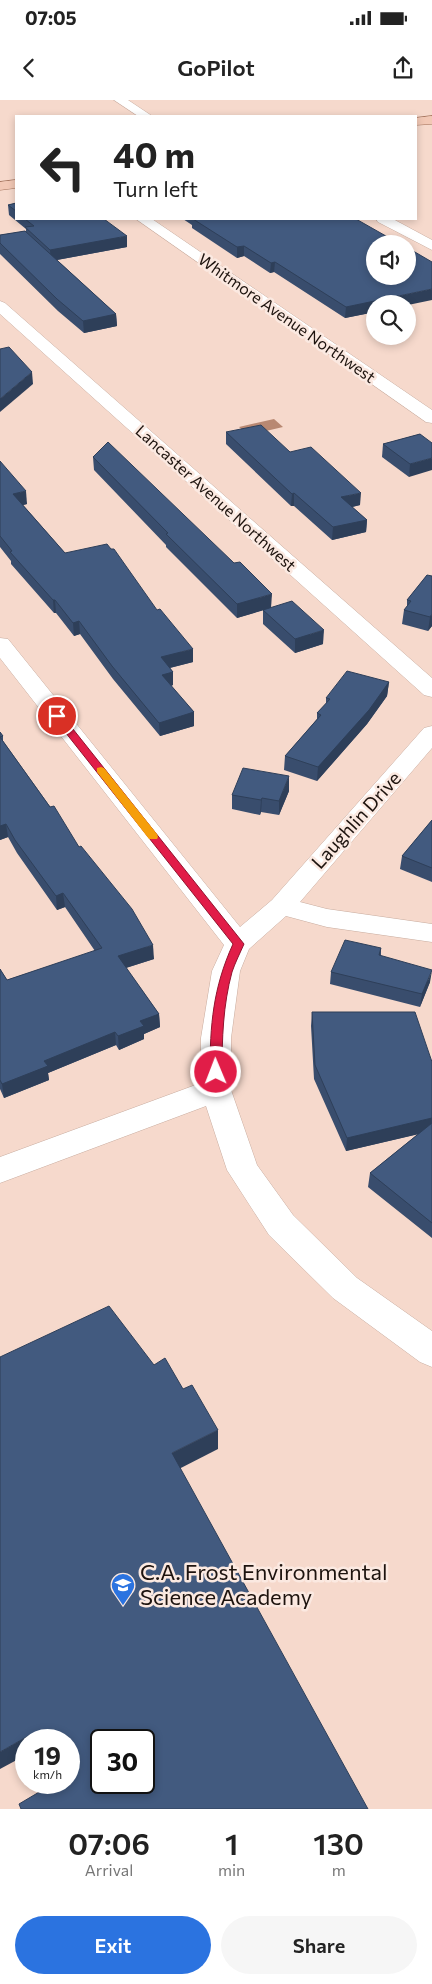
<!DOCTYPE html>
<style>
:root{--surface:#fff;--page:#f6f6f6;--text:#222;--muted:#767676;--accent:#2b73e0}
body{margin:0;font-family:Commissioner,sans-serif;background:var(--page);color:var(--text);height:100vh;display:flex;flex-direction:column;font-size:19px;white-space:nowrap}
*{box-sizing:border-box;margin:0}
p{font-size:16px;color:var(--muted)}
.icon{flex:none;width:28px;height:28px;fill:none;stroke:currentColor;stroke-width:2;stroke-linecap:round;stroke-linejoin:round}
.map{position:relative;height:1709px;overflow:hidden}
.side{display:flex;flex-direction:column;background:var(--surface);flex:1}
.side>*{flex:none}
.top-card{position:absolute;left:15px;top:15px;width:402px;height:105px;border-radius:0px;box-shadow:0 2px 8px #0003;background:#fff;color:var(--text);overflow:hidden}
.controls{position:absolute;left:366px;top:135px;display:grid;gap:10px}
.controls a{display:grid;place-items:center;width:50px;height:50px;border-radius:50%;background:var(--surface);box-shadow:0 2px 8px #0003;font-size:25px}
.speed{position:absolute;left:15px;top:1629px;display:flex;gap:10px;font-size:25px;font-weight:700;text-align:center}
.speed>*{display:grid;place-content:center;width:65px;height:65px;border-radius:50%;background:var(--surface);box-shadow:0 2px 8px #0003;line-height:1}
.speed small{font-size:12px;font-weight:400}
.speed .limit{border:2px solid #111;border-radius:8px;background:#fff;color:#111}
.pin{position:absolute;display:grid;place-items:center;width:42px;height:42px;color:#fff;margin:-21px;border:2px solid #fff;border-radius:50%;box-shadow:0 1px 5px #0007}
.me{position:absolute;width:55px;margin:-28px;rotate:359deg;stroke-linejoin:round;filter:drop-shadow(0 0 4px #0008)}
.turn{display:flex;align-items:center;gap:18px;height:105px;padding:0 15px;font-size:22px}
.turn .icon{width:65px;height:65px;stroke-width:2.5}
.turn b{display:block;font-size:35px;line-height:42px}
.eta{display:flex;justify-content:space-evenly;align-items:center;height:85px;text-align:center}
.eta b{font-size:30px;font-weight:600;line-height:35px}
.button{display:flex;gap:10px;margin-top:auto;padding:10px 15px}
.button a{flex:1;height:58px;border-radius:30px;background:var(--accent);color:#fff;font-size:20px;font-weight:600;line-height:58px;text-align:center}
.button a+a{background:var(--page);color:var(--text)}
.status{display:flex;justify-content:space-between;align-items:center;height:35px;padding:0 25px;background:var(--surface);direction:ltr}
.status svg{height:14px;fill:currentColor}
header{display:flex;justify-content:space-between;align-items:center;height:65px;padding:0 15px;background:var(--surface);font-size:22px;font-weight:600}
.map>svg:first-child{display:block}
.water{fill:#b88872}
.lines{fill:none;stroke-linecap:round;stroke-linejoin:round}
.minor-casing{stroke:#c8ac9f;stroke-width:1}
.major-casing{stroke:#a2715a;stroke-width:1}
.minor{fill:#fff;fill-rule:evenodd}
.major{fill:#f2c8b5;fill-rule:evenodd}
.wall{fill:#394d6d}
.shaded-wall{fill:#2e3f59}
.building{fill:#425a7f;stroke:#2e3f59;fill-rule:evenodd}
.route{fill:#e11d48;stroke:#92132f}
.slow{fill:#f59e0b}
.labels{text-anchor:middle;stroke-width:5;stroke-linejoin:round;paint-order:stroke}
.far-street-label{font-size:16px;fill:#1d130e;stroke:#fbe9e1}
.street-label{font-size:19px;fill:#1d130e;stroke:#fbe9e1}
.near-poi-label{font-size:22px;fill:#1d130e;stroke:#fbe9e1;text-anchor:start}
</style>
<div class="status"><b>07:05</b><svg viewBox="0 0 49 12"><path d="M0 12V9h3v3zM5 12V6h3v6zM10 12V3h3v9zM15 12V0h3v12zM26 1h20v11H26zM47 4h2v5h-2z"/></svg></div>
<header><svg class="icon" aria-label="back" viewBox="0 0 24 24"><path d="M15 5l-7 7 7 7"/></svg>GoPilot<svg class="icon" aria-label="share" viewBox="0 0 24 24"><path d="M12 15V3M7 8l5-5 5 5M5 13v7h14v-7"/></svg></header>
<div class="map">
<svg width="432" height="1709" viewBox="0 0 432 1709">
<rect width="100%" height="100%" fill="#f6d9cc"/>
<path class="water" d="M274 319 283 327 248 335 239 327Z"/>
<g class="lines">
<g class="minor-casing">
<g id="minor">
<path d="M114 0H128L152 16H138Z"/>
<path d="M136 119H152L432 310V323L426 322Z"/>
<path d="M376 119H393L432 140V150L378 122Z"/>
<path d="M0 201 5 203 432 578V597L424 595 0 214Z"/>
<path d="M0 538 8 539 240 827 272 800 424 628 432 626V648L300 802 327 809 432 824V842L327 827 286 816 249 849 240 871 231 938V990L257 1065 293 1115 357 1178 432 1231V1267L420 1262 333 1198 269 1135 227 1070 206 1006 0 1083V1057L201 983V938L212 871 224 845 0 558Z"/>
</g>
</g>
<g class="major-casing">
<g id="major">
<path d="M432 16V24L416 25V18Z"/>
<path d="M16 80V88L0 90V82Z"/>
</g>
</g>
<use href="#minor" class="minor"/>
<use href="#major" class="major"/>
</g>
<g class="wall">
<path d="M16 103V119H104L127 147 57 160 116 214 117 226 84 233 58 211 0 154V135L26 131V129L9 115 8 105Z"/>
<path d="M183 119H356L375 204V212L345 218 274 172 270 173 244 156 237 158 192 128V125Z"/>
<path d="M226 332 290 352 360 405 352 407 367 420 366 432 332 440 294 406H291L226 344Z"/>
<path d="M420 334 409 377 382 357 383 344Z"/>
<path d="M93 357 271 508 323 544 295 553 263 524V510L237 518 166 447V445L94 370Z"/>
<path d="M0 361 27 404 23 405 65 453 193 562 170 568 173 572V585L171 586 194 612V626L160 636 113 579 80 534 74 536 56 513H54L11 464V461L0 447Z"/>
<path d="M427 475 432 526 428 531 402 524 404 510 407 507V500Z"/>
<path d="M389 582 387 596 367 624 317 681 284 670 285 656 317 619V613L326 604V598Z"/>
<path d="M0 632 3 636V641L79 747 154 859 126 868 159 914 160 927 144 934V939L119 950 116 945 48 973 49 980 4 998 0 989V869L7 880 95 851 65 807 57 810 17 753 8 737 0 740Z"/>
<path d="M289 691 279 715 261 712 260 715 232 709V695Z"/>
<path d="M432 720V782L400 769 402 756Z"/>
<path d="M381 848V856L430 882 420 907 330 884 331 872Z"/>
<path d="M312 912 432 962V1138L368 1087 370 1073 418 1034 346 1051 314 979 311 926Z"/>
</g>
<g class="shaded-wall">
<path d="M127 136V147L51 161 50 150Z"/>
<path d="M244 146V156L237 158V147Z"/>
<path d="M275 162 274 172 270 173 271 163Z"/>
<path d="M432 189V200L408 205V204H375V212L345 218 346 207Z"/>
<path d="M116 214 117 226 84 233 83 221Z"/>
<path d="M32 272 33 284 0 312V299Z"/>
<path d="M432 358V370L409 377 410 364Z"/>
<path d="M26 391 27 404 15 407 13 394Z"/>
<path d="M294 393V406H291L292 394Z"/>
<path d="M361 393 360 405 340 410 341 397Z"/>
<path d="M367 420 366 432 332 440 333 427Z"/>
<path d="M272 494 271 508 237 518V504Z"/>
<path d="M53 500H55L56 513H54Z"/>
<path d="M432 514V526L428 531 430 517Z"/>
<path d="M79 521 80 534 74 536 73 523Z"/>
<path d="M324 530 323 544 295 553V539Z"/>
<path d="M193 549V562L161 570V557Z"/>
<path d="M173 572V585L162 588V575Z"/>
<path d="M389 582 387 596 367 624 317 681 318 667Z"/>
<path d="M194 612V626L160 636 159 623Z"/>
<path d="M289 676V691L279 715V701Z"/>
<path d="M262 698 261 712 260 715 261 700Z"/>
<path d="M6 724 8 737 0 740V726Z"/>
<path d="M63 793 65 807 57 810 56 796Z"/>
<path d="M153 845 154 859 119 870 118 856Z"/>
<path d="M432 871 430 882 420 907 422 894Z"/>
<path d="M159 914 160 927 144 934V939L119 950 118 936 140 921Z"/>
<path d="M115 932 116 945 48 973 49 980 4 998 2 984 44 961Z"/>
<path d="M432 1018V1031L346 1051 347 1038Z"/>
<path d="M218 1330V1349L173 1372 172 1353Z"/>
<path d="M30 1635 31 1640H26V1655L0 1669V1652Z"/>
</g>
<g class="building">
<path d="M16 103V111L8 105Z"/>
<path d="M25 119H104L127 136 50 150 25 127 34 126Z"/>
<path d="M193 119H356L400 144H375V176H408V148L432 162V189L346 207 275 162 271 163 244 146 237 147Z"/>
<path d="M25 131 116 214 83 221 57 199 0 143V135Z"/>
<path d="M9 247 32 272 0 299V249Z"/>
<path d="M261 325 290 352 311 347 361 393 341 397 367 420 333 427 294 393 292 394 226 332Z"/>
<path d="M420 334 432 343V358L410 364 383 344Z"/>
<path d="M108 342 234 463 240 462 272 494 237 504 166 434 168 433 93 357Z"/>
<path d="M0 361 26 391 13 394 65 453 107 444 111 449H114L157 510 160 509 193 549 161 557 173 572 162 575 194 612 159 623 112 566 79 521 73 523 55 500H53L10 452 12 451 0 436Z"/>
<path d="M427 475 432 476V514L430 517 404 510 411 501 407 500Z"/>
<path d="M292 501 324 530 295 539 263 510Z"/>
<path d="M347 571 389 582 369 610 318 667 285 656 321 615 317 613 330 599 326 598Z"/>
<path d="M0 632 3 636 0 637 50 707 54 706 79 747 81 746 132 809 153 845 118 856 159 914 140 921 144 926 118 936 115 932 44 961 48 966 2 984 0 980V869L7 880 102 848 63 793 56 796 15 740 6 724 0 726Z"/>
<path d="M243 668 289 676 279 701 262 698 261 700 232 695Z"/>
<path d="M432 720V768L402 756Z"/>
<path d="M345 840 381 848 379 855 432 870 422 894 331 872Z"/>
<path d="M312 912H415L432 962V1018L347 1038 315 965Z"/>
<path d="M432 1023V1123L370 1073Z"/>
<path d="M109 1206 154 1265 165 1258 183 1289 192 1285 218 1330 172 1353 368 1709H21L19 1704 51 1685 50 1682H69V1640H32L30 1635 0 1652V1257ZM101 1640H144V1682H101Z"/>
</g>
<path class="route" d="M57 613 61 614 244 844C240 853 235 863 232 872 223 905 222 939 222 972L220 976H212L210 972C210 925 213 888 233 844L54 618 53 616Z"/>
<path class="slow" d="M101 667 104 668 157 734 158 737 157 739H149L97 672V668Z"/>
<defs>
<g id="school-pin" transform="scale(1.25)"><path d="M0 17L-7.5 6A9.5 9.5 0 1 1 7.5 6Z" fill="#2b73e0" stroke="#fbe9e1"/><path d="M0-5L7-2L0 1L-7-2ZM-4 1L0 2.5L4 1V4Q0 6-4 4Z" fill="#fff"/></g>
</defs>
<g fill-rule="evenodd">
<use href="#school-pin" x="123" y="1485"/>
</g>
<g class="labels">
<g class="far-street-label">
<text transform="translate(287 218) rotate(35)" y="6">Whitmore Avenue Northwest</text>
<text transform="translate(216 398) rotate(42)" y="6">Lancaster Avenue Northwest</text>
</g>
<g class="street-label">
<text transform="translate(356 720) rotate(-48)" y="7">Laughlin Drive</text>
</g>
<g class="near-poi-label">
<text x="140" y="1480">C.A. Frost Environmental<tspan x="140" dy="25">Science Academy</tspan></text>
</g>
</g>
</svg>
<div class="controls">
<a><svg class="icon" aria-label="sound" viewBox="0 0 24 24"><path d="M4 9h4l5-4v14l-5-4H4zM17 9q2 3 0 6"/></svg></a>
<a><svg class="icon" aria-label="search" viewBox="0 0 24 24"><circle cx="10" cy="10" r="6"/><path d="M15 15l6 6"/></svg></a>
</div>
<div class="speed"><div>19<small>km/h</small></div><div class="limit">30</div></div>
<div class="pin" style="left:57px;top:616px;background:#d93025"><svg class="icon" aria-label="arrive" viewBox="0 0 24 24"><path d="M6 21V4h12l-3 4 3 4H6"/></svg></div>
<svg class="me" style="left:216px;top:972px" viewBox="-20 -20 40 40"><circle r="17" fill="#e11d48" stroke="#fff" stroke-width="3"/><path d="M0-11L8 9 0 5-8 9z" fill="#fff"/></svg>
<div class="top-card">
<div class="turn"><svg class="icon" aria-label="left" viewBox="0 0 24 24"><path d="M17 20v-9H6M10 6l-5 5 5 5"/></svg><div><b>40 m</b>Turn left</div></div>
</div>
</div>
<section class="side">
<div class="eta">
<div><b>07:06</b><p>Arrival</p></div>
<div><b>1</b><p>min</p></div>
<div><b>130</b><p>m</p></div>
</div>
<div class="button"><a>Exit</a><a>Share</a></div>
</section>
